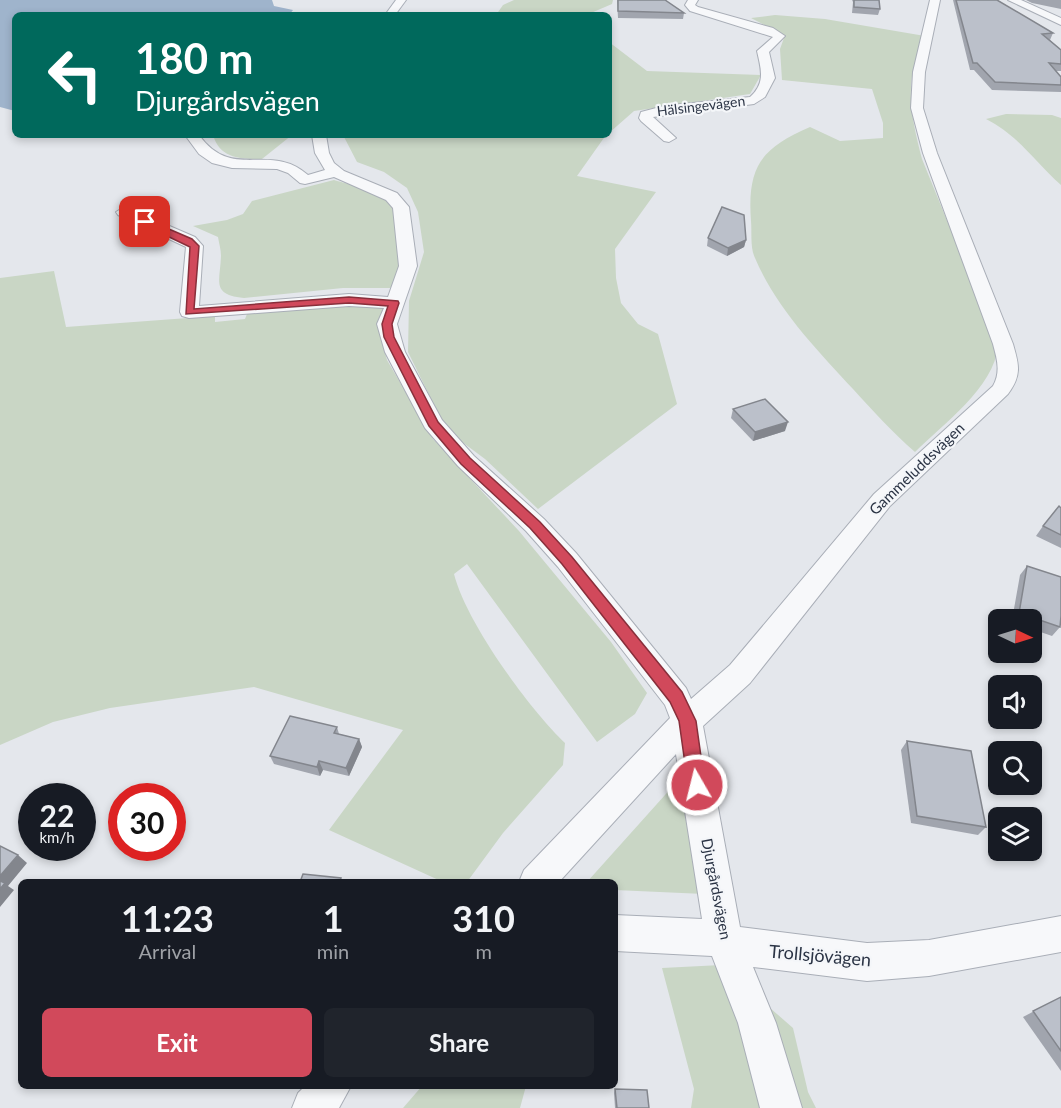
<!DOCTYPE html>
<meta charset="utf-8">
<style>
:root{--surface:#171b24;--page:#20242c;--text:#f1f3f6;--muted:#9ea1a6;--accent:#d1495b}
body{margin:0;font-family:Lato,sans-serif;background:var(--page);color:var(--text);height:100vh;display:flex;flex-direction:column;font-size:22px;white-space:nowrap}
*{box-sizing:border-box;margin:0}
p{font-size:20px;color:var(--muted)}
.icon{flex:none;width:33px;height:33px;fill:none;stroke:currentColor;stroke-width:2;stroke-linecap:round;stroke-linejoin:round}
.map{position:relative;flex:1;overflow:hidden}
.panel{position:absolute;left:18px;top:879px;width:600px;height:210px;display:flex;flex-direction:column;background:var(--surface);border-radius:9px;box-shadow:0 3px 9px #0003}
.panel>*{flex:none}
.hud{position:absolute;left:12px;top:12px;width:600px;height:126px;border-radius:9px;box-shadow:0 3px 9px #0003;background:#00695c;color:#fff;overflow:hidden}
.needle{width:39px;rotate:94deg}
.tools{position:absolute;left:988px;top:609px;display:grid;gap:12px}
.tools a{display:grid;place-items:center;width:54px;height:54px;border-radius:9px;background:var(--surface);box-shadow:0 3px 9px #0003;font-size:30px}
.speed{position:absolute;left:18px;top:783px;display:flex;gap:12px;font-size:30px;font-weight:700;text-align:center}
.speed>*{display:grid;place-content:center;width:78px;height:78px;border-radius:50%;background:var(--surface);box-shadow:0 3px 9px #0003;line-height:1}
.speed small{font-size:15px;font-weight:400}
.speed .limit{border:9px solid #d22;background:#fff;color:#111}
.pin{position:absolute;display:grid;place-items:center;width:51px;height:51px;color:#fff;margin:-26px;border-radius:12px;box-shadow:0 3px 9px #0006}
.me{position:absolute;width:66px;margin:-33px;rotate:352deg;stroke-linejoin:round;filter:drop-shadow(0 0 4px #0008)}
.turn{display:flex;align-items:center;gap:21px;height:126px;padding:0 24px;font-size:27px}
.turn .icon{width:78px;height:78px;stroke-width:2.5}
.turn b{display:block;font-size:42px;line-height:51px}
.eta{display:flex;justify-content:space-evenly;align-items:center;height:102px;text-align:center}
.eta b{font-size:36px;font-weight:700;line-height:42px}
.action{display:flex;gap:12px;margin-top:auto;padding:12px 24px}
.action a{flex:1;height:69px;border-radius:9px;background:var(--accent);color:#fff;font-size:24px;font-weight:700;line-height:69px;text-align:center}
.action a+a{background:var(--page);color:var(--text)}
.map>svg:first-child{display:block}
.green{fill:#c9d6c5}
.water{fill:#9fb4cc}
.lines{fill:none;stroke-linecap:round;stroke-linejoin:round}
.street-casing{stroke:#a9aeb7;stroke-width:2}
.street{fill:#f7f8fa;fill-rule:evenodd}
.wall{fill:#a1a5ae}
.shaded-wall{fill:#83868d}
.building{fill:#bbc0ca;stroke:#83868d;stroke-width:1.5}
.route{fill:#d1495b;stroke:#882f3b;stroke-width:1.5}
.labels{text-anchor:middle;stroke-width:4.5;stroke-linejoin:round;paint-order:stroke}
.far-street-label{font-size:14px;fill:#2b3445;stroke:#f4f6f9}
.street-label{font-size:15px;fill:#2b3445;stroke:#f4f6f9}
.near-street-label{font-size:18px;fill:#2b3445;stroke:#f4f6f9}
</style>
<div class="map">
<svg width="1061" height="1108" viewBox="0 0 1061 1108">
<rect width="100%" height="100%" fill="#e4e7ec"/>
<g class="green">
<path d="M514 0H613L612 4 591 13V15H496L503 5Z"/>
<path d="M775 15 825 19 925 36C920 49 914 63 912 76 908 104 915 132 922 159L998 346C994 388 943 424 915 452 892 432 873 411 853 389 817 350 776 308 755 258 750 248 752 232 751 221 747 167 761 148 810 127L840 141 883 138V123L872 89 782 80 780 49 784 38 780 33 751 18Z"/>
<path d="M609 42 647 71 761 75 750 94 634 111 609 133Z"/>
<path d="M1006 114 1052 115 1061 118V185C1035 162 1018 135 986 119Z"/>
<path d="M213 135H292L262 159C241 159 220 159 213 135Z"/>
<path d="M343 135H606L577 176 656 192 615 249 616 278 621 303 638 324 658 334 677 404 538 509 485 459 450 433 440 417 408 352 409 301 424 252 418 212 407 188 384 172 357 162Z"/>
<path d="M334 180C350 185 374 188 387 199 402 214 402 261 398 281L390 288H343L244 298C211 295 220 282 221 256 221 250 219 243 218 237L193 226 227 220 243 214 252 201Z"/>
<path d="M54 271 66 327 215 316V322L245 319 247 314 361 303 387 307 379 332 387 360 433 439 519 531 611 642 647 693 635 714 597 742 467 564 454 574C466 622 529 709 565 743L563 765 503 833 467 882H443L329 830 403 730 254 687 110 708 53 722 0 745V278Z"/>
<path d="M682 776 704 894 615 890V882H587Z"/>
<path d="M721 965 793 1028 808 1092 816 1108H691L694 1089 662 968Z"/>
<path d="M422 1086H526L520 1108H403Z"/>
</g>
<path class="water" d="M0 0H272L274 6 293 10 289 15H15V111L0 107Z"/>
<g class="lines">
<g class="street-casing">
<g id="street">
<path d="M396 0H406L395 15H385Z"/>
<path d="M688 0H698L695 5 698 7 773 28 785 36 769 52 775 78 765 97 754 104 653 117 676 138 669 142 664 141 641 121 639 118 641 112 664 106 750 97C766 83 761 69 757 51L773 37 690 11 685 5Z"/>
<path d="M930 0H940L925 72 923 108 937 153 1013 344C1019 365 1022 375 1008 394L890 506 750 683 703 726 740 927 867 943 929 940 1061 916V952L929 976 867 981 753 967 776 1023 802 1108H760L738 1023 712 956 615 951V915L702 919 676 754 559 882H519L524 870 670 718 665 705 558 567 526 531 458 466 425 428 385 352 377 324 384 308 349 306 189 318 182 316 180 312 186 247 118 215 116 212 124 207 130 209 195 237 203 246 199 306 349 294 388 297 399 266 393 208 386 200 334 177 305 184 300 183 288 173 277 169 232 168 212 163 199 154 185 135H199C233 182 269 141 308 175L325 170 315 153 312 135H326L329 153 334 163 344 171 397 193 409 207 417 266 397 324 405 352 442 420 474 456 544 519 576 553 686 688 691 699 730 665 874 494 993 386C1001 372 997 359 993 344L923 153 911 108 913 72Z"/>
<path d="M1008 0H1021L1061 18V25Z"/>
<path d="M305 1086H351L339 1108H292L298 1093Z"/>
</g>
</g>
<use href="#street" class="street"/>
</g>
<g class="wall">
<path d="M617 0H667L666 1 684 13 683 19 618 18Z"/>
<path d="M852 0H879L880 9 878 15 852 13 853 2Z"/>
<path d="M953 0H997L1053 33 1050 40 1061 50V71H1056L1061 77V92L992 90 974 70H970Z"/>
<path d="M1026 0H1061V9L1032 3Z"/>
<path d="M708 238 746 240 744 247 727 256 707 246Z"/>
<path d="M733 409 785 431 753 441 731 418Z"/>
<path d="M1061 508V548L1036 536 1043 526Z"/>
<path d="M1027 566 1060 627 1052 636 1032 629V620H1012L1020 575Z"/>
<path d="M337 727 339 734 359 739 362 747 349 776 323 770 320 776 274 764 270 756Z"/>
<path d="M907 741 986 827 978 835 911 823 901 750Z"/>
<path d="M1061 997V1071L1023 1017Z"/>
<path d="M615 1089 649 1108H615L614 1093Z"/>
</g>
<g class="shaded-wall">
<path d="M746 240 744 247 727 256 728 248Z"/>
<path d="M788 422 785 431 753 441 755 432Z"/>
<path d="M359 739 362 747 349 776 346 768Z"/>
<path d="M319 761 323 770 320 776 317 767Z"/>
<path d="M18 855 27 863 8 886 14 890 0 907V876Z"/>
</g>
<g class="building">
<path d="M618 0H665L684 13 618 11Z"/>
<path d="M854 0H879L880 9 854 7Z"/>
<path d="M956 0H997L1053 33 1042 34 1061 50V64L1049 63 1061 77V85L995 82 977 63H973Z"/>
<path d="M722 207 744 215 746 240 728 248 708 238Z"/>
<path d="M765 399 788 422 755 432 733 409Z"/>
<path d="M1059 506 1061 508V535L1043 526Z"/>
<path d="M1027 566 1061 577V616L1060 627 1019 613Z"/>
<path d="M290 716 337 727 334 733 359 739 346 768 319 761 317 767 270 756Z"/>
<path d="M907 741 971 751 986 827 917 816Z"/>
<path d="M0 846 18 855 0 876Z"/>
<path d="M303 874 341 878 340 882H300Z"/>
<path d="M0 881 5 883 0 889Z"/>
<path d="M1061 997V1051L1033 1011Z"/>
<path d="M615 1089 647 1090 649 1108H617Z"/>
</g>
<path class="route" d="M142 220H148L192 239 199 246 194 309 349 297 398 301 399 303 392 324 394 337 438 422 470 458 540 522 572 557 682 692 696 721 705 785 703 791 697 793 691 791 688 785 679 721 670 702 562 564 530 528 461 464 429 426 384 337 382 324 388 306 349 303 186 314 190 247 142 224Z"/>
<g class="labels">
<g class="far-street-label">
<text transform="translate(701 106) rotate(-7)" y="5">Hälsingevägen</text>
</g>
<g class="street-label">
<text transform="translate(917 469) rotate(-44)" y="5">Gammeluddsvägen</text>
<text transform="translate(716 889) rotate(79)" y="5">Djurgårdsvägen</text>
</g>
<g class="near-street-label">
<text transform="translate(820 956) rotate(5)" y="6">Trollsjövägen</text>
</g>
</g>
</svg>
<div class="tools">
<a><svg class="needle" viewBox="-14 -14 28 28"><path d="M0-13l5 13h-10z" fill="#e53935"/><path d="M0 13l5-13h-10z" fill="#9ea1a6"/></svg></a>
<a><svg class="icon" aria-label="sound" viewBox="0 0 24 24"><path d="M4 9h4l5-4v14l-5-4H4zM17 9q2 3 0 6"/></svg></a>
<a><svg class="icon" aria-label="search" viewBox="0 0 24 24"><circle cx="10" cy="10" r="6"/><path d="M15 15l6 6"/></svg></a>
<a><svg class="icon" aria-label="layers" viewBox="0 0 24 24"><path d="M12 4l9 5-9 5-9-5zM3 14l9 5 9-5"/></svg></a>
</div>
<div class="speed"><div>22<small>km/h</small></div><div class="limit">30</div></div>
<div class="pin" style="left:145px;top:222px;background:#d93025"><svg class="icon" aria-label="arrive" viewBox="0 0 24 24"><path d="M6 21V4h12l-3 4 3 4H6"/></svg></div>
<svg class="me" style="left:697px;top:785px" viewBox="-20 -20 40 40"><circle r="17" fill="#d1495b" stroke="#fff" stroke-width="3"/><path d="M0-11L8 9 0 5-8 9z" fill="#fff"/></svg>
<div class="hud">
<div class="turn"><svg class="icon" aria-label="left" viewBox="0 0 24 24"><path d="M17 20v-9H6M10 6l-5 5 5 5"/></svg><div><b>180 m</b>Djurgårdsvägen</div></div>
</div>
<section class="panel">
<div class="eta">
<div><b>11:23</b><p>Arrival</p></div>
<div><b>1</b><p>min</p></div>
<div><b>310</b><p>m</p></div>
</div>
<div class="action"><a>Exit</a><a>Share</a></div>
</section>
</div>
